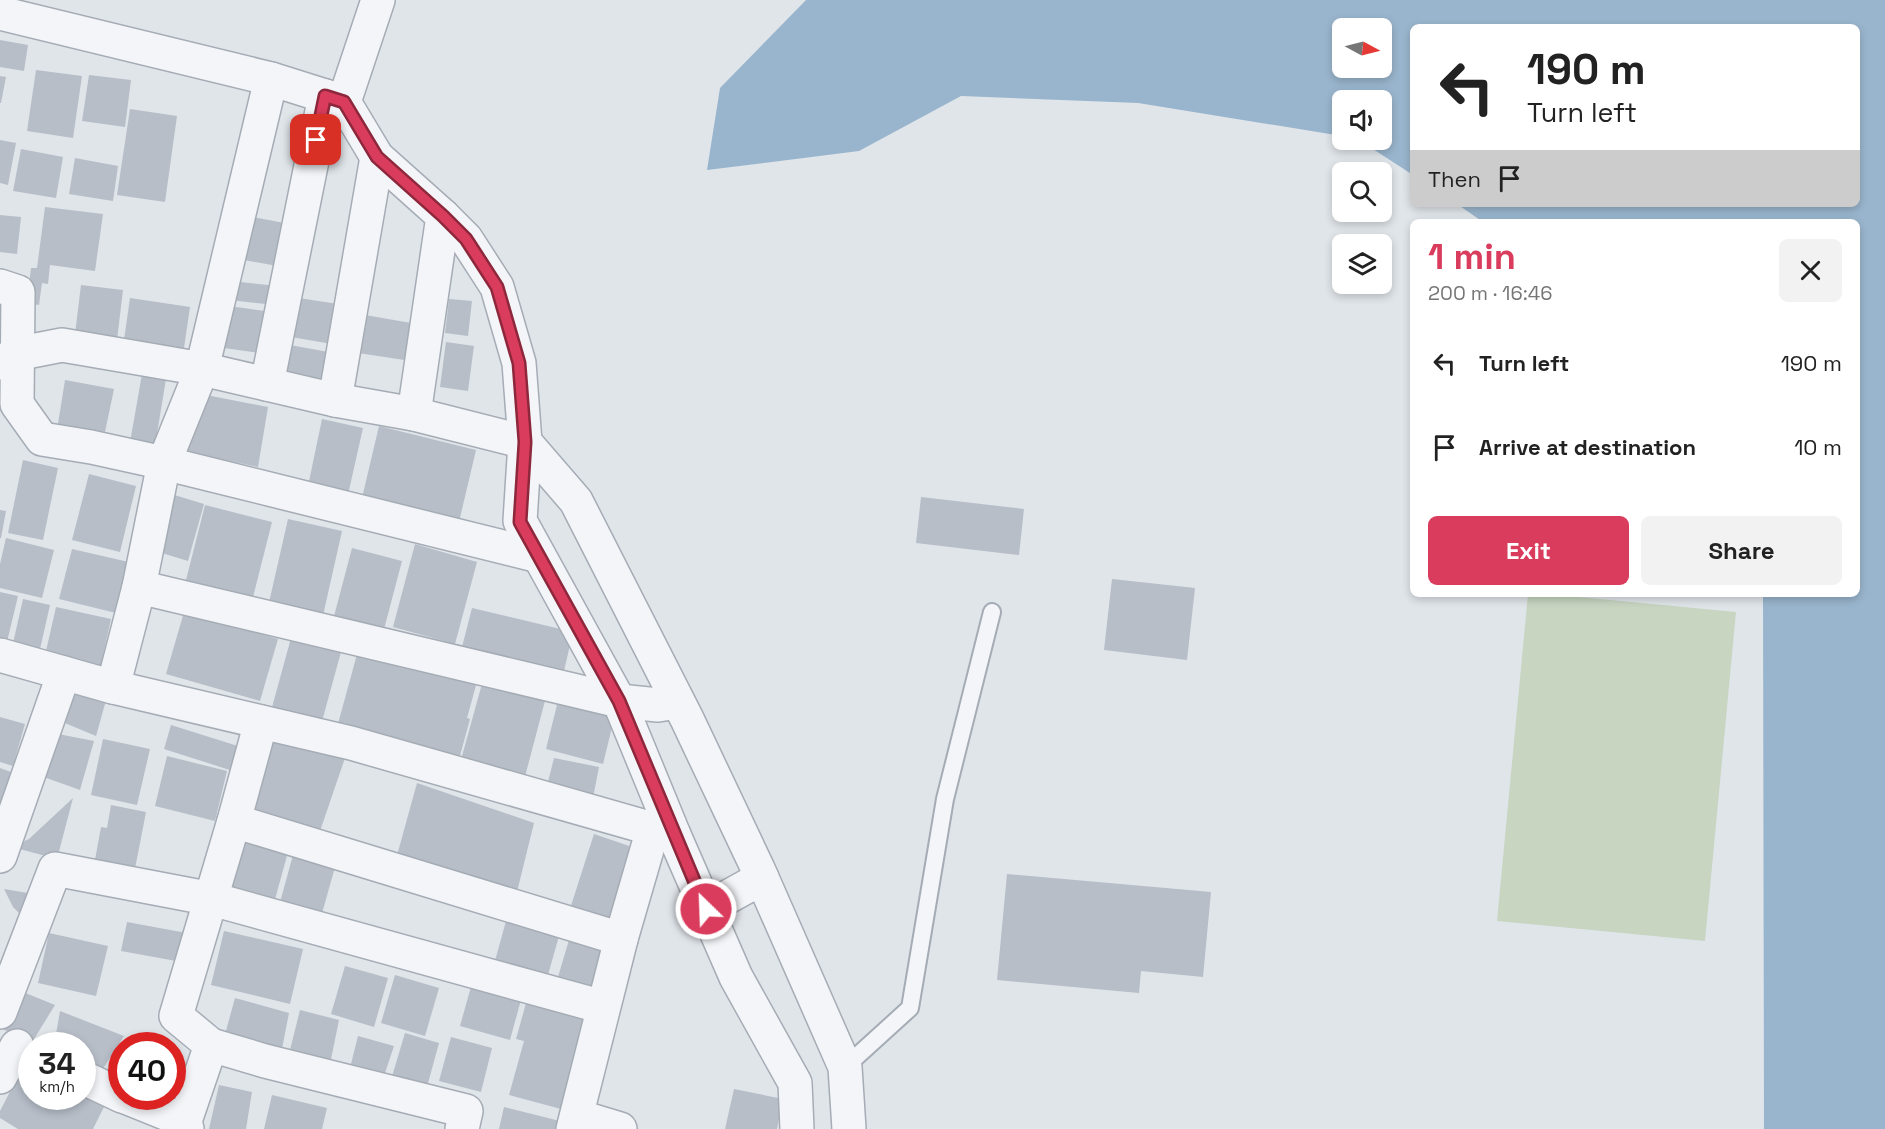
<!DOCTYPE html>
<meta charset="utf-8">
<style>
:root{--surface:#fff;--page:#f2f2f2;--text:#222;--muted:#767676;--accent:#d93c5c}
body{margin:0;font-family:"Space Grotesk",sans-serif;background:var(--page);color:var(--text);height:100vh;display:flex;flex-direction:column;font-size:22px;white-space:nowrap}
*{box-sizing:border-box;margin:0}
p{font-size:20px;color:var(--muted)}
.icon{flex:none;width:33px;height:33px;fill:none;stroke:currentColor;stroke-width:2;stroke-linecap:round;stroke-linejoin:round}
.map{position:relative;flex:1;overflow:hidden}
.panel{position:absolute;left:1410px;top:219px;width:450px;height:378px;display:flex;flex-direction:column;background:var(--surface);border-radius:9px;box-shadow:0 3px 9px #0003}
.panel>*{flex:none}
.top-card{position:absolute;left:1410px;top:24px;width:450px;height:183px;border-radius:9px;box-shadow:0 3px 9px #0003;background:#fff;color:var(--text);overflow:hidden}
.needle{width:39px;rotate:97deg}
.buttons{position:absolute;left:1332px;top:18px;display:grid;gap:12px}
.buttons a{display:grid;place-items:center;width:60px;height:60px;border-radius:9px;background:var(--surface);box-shadow:0 3px 9px #0003;font-size:30px}
.speed{position:absolute;left:18px;top:1032px;display:flex;gap:12px;font-size:30px;font-weight:700;text-align:center}
.speed>*{display:grid;place-content:center;width:78px;height:78px;border-radius:50%;background:var(--surface);box-shadow:0 3px 9px #0003;line-height:1}
.speed small{font-size:15px;font-weight:400}
.speed .limit{border:9px solid #d22;background:#fff;color:#111}
.pin{position:absolute;display:grid;place-items:center;width:51px;height:51px;color:#fff;margin:-26px;border-radius:12px;box-shadow:0 3px 9px #0006}
.me{position:absolute;width:66px;margin:-33px;rotate:336deg;stroke-linejoin:round;filter:drop-shadow(0 0 4px #0008)}
.turn{display:flex;align-items:center;gap:21px;height:126px;padding:0 18px;font-size:27px}
.turn .icon{width:78px;height:78px;stroke-width:2.5}
.turn b{display:block;font-size:42px;line-height:51px}
.then{display:flex;align-items:center;height:57px;padding:0 18px;background:#0003;gap:12px;font-size:22px}
.round{display:grid;place-items:center;flex:none;width:63px;height:63px;border-radius:9px;background:var(--page)}
.summary{display:flex;align-items:center;justify-content:space-between;height:102px;padding:0 18px}
h1{font-size:36px;font-weight:800;line-height:45px;color:var(--accent)}
.primary-button{display:flex;gap:12px;margin-top:auto;padding:12px 18px}
.primary-button a{flex:1;height:69px;border-radius:9px;background:var(--accent);color:#fff;font-size:24px;font-weight:800;line-height:69px;text-align:center}
.primary-button a+a{background:var(--page);color:var(--text)}
ul{padding:0;list-style:none}
li{display:flex;align-items:center;gap:18px;height:84px;padding:0 18px}
li div{flex:1}
li b{display:block;font-size:22px}
li em{font-style:normal}
.map>svg:first-child{display:block}
.green{fill:#c7d5c1}
.water{fill:#99b5cd;fill-rule:evenodd}
.building{fill:#b7bec8}
.lines{fill:none;stroke-linecap:round;stroke-linejoin:round}
.service-casing{stroke:#a5acb5;stroke-width:20}
.minor-casing{stroke:#a5acb5;stroke-width:36}
.tertiary-casing{stroke:#a5acb5;stroke-width:36}
.service{stroke:#f4f5f8;stroke-width:16}
.minor{stroke:#f4f5f8;stroke-width:33}
.tertiary{stroke:#f4f5f8;stroke-width:33}
.route-casing{stroke:#8d273c;stroke-width:15}
.route{stroke:#d93c5c;stroke-width:10}
</style>
<div class="map">
<svg width="1885" height="1129" viewBox="0 0 1885 1129">
<rect width="100%" height="100%" fill="#e0e5ea"/>
<path class="green" d="M1528 594H1548L1736 612 1705 941 1497 921Z"/>
<path class="water" d="M806 0H1885V1129H1764L1763 594H1857V222H1483L1457 204H1857V27H1413V175L1359 140H1382V100H1342V136L1138 103 961 96 859 151 707 170 720 88ZM1342 28H1382V68H1342Z"/>
<g class="building">
<path d="M0 40 28 45 24 71 0 67Z"/>
<path d="M36 70 82 76 73 138 27 131Z"/>
<path d="M89 75 131 80 125 127 82 121Z"/>
<path d="M0 76 6 77 1 103H0Z"/>
<path d="M130 109 177 116 165 202 117 195Z"/>
<path d="M0 140 16 143 8 185 0 183Z"/>
<path d="M21 149 63 157 56 198 13 191Z"/>
<path d="M75 158 118 166 113 201 69 194Z"/>
<path d="M45 207 103 214 95 271 50 265 48 284 42 283 39 305 27 303 31 268H37Z"/>
<path d="M0 215 21 217 17 254 0 252Z"/>
<path d="M252 217 295 225 288 268 244 260Z"/>
<path d="M232 281 277 286 275 305 230 300Z"/>
<path d="M81 285 123 290 117 340 75 334Z"/>
<path d="M292 297 338 304 332 344 285 336Z"/>
<path d="M130 298 190 307 184 348 124 340Z"/>
<path d="M449 299 472 301 468 336 445 333Z"/>
<path d="M229 306 265 311 267 354 224 348Z"/>
<path d="M365 315 417 324 411 361 358 353Z"/>
<path d="M446 342 474 346 468 391 440 387Z"/>
<path d="M279 343 334 353 328 390 273 381Z"/>
<path d="M142 374 166 379 154 452 129 448Z"/>
<path d="M65 380 114 389 105 432 58 424Z"/>
<path d="M206 395 268 407 258 467 187 452 194 417 201 418Z"/>
<path d="M322 419 363 428 347 499 307 491Z"/>
<path d="M379 426 476 450 459 522 362 498Z"/>
<path d="M23 460 58 468 43 540 8 533Z"/>
<path d="M89 474 136 486 120 552 72 540Z"/>
<path d="M168 493 204 504 188 561 152 550Z"/>
<path d="M921 497 1024 509 1019 555 916 543Z"/>
<path d="M205 505 272 522 250 609 183 592Z"/>
<path d="M0 510 6 511 1 538H0Z"/>
<path d="M288 519 342 531 322 620 268 607Z"/>
<path d="M6 538 54 550 42 598 0 588V564Z"/>
<path d="M415 544 477 562 455 644 393 627Z"/>
<path d="M352 548 402 561 383 633 333 620Z"/>
<path d="M72 549 133 563 120 614 59 599Z"/>
<path d="M1112 579 1195 588 1187 660 1104 650Z"/>
<path d="M0 592 18 596 6 646 0 644Z"/>
<path d="M23 599 50 605 38 658 11 652Z"/>
<path d="M56 607 111 619 99 673 44 660Z"/>
<path d="M472 608 573 632 564 671 462 647Z"/>
<path d="M184 612 278 639 260 701 166 674Z"/>
<path d="M291 638 341 652 321 725 271 711Z"/>
<path d="M359 647 478 678 467 718 470 719 458 763 336 731Z"/>
<path d="M483 680 546 697 523 784 459 767Z"/>
<path d="M67 692 107 697 96 736 60 721Z"/>
<path d="M559 697 616 711 603 764 546 749Z"/>
<path d="M0 717 25 724 13 766 0 762Z"/>
<path d="M171 725 241 747 233 771 164 749Z"/>
<path d="M276 732 346 755 319 834 250 811Z"/>
<path d="M53 733 94 741 80 790 41 776Z"/>
<path d="M103 739 150 749 137 805 91 795Z"/>
<path d="M167 756 227 771 215 821 155 806Z"/>
<path d="M554 758 599 767 592 803 546 790Z"/>
<path d="M0 768 11 772 1 807H0Z"/>
<path d="M417 783 534 823 515 900 396 859Z"/>
<path d="M73 798 57 859 12 847 29 839Z"/>
<path d="M111 805 146 812 133 879 93 871 101 827 107 828Z"/>
<path d="M594 834 641 850 615 930 568 915Z"/>
<path d="M240 839 288 852 274 903 227 891Z"/>
<path d="M293 855 335 867 321 917 279 906Z"/>
<path d="M1007 874 1211 892 1203 977 1141 971 1139 993 997 980Z"/>
<path d="M4 889 34 894 24 918 13 907Z"/>
<path d="M506 921 559 936 546 982 493 968Z"/>
<path d="M127 922 192 934 187 963 121 951Z"/>
<path d="M224 931 303 949 290 1004 211 985Z"/>
<path d="M49 933 108 946 96 996 38 983Z"/>
<path d="M569 940 608 952 594 999 555 987Z"/>
<path d="M345 966 388 978 374 1027 331 1014Z"/>
<path d="M395 975 439 988 425 1036 381 1023Z"/>
<path d="M474 976 524 989 510 1040 460 1026Z"/>
<path d="M18 990 55 1005 34 1039 4 1030Z"/>
<path d="M528 996 596 1014 572 1112 509 1095 524 1041 516 1039Z"/>
<path d="M235 998 289 1013 281 1054 224 1038Z"/>
<path d="M300 1010 339 1020 329 1069 288 1058Z"/>
<path d="M60 1011 124 1036 102 1070 82 1060V1046H54Z"/>
<path d="M405 1033 439 1043 425 1094 390 1083Z"/>
<path d="M358 1036 394 1046 385 1073 351 1064Z"/>
<path d="M451 1037 492 1048 481 1092 439 1081Z"/>
<path d="M30 1053 32 1054V1096H82V1084L108 1099 93 1129H18L0 1118V1111Z"/>
<path d="M219 1085 252 1092 246 1129H209Z"/>
<path d="M734 1089 783 1099 777 1129H725Z"/>
<path d="M272 1095 327 1108 322 1129H264Z"/>
<path d="M504 1107 564 1122 562 1129H499Z"/>
</g>
<g class="lines">
<g class="service-casing">
<path id="service" d="M845 1067 910 1008 945 799 992 612"/>
</g>
<g class="minor-casing">
<g id="minor">
<path d="M344 102 378 0"/>
<path d="M0 286 18 292 17 404 42 439 91 447 164 463 539 556"/>
<path d="M0 363 16 354 62 345 202 369 335 400 414 414 525 442"/>
<path d="M267 384 325 96"/>
<path d="M335 400 377 157"/>
<path d="M414 414 443 216"/>
<path d="M139 587 619 701 658 705 678 702"/>
<path d="M0 655 113 687 351 743 674 835"/>
<path d="M113 687 139 587 164 463 202 369 271 79"/>
<path d="M234 821 261 722"/>
<path d="M0 856 64 673"/>
<path d="M621 939 653 829"/>
<path d="M0 1012 55 869 212 899 603 1007"/>
<path d="M211 1045 265 1061 466 1111 462 1129"/>
<path d="M0 1077 17 1046"/>
<path d="M82 1077 122 1096"/>
<path d="M123 1096 185 1121 187 1129"/>
<path d="M577 1116 620 1129"/>
<path d="M185 1121 211 1045 176 1016 234 821 621 939 573 1129"/>
</g>
</g>
<g class="tertiary-casing">
<g id="tertiary">
<path d="M0 13 271 79 344 102 377 157 443 216 466 239 497 287 519 363 525 442 520 521 619 701 674 835 736 977 795 1083 797 1129"/>
<path d="M525 442 576 501 687 719 758 869 845 1067 849 1129"/>
<path d="M706 909 762 878"/>
</g>
</g>
<use href="#service" class="service"/>
<use href="#minor" class="minor"/>
<use href="#tertiary" class="tertiary"/>
</g>
<g class="lines">
<g class="route-casing">
<path id="route" d="M316 140 325 96 344 102 377 157 443 216 466 239 497 287 519 363 525 442 520 522 619 701 706 909"/>
</g>
<use href="#route" class="route"/>
</g>
</svg>
<div class="buttons">
<a><svg class="needle" viewBox="-14 -14 28 28"><path d="M0-13l5 13h-10z" fill="#e53935"/><path d="M0 13l5-13h-10z" fill="#767676"/></svg></a>
<a><svg class="icon" aria-label="sound" viewBox="0 0 24 24"><path d="M4 9h4l5-4v14l-5-4H4zM17 9q2 3 0 6"/></svg></a>
<a><svg class="icon" aria-label="search" viewBox="0 0 24 24"><circle cx="10" cy="10" r="6"/><path d="M15 15l6 6"/></svg></a>
<a><svg class="icon" aria-label="layers" viewBox="0 0 24 24"><path d="M12 4l9 5-9 5-9-5zM3 14l9 5 9-5"/></svg></a>
</div>
<div class="speed"><div>34<small>km/h</small></div><div class="limit">40</div></div>
<div class="pin" style="left:316px;top:140px;background:#d93025"><svg class="icon" aria-label="arrive" viewBox="0 0 24 24"><path d="M6 21V4h12l-3 4 3 4H6"/></svg></div>
<svg class="me" style="left:706px;top:909px" viewBox="-20 -20 40 40"><circle r="17" fill="#d93c5c" stroke="#fff" stroke-width="3"/><path d="M0-11L8 9 0 5-8 9z" fill="#fff"/></svg>
<div class="top-card">
<div class="turn"><svg class="icon" aria-label="left" viewBox="0 0 24 24"><path d="M17 20v-9H6M10 6l-5 5 5 5"/></svg><div><b>190 m</b>Turn left</div></div>
<div class="then">Then<svg class="icon" aria-label="arrive" viewBox="0 0 24 24"><path d="M6 21V4h12l-3 4 3 4H6"/></svg></div>
</div>
<section class="panel">
<div class="summary"><div><h1>1 min</h1><p>200 m · 16:46</p></div><a class="round"><svg class="icon" aria-label="close" viewBox="0 0 24 24"><path d="M6 6l12 12M18 6L6 18"/></svg></a></div>
<ul>
<li><svg class="icon" aria-label="left" viewBox="0 0 24 24"><path d="M17 20v-9H6M10 6l-5 5 5 5"/></svg><div><b>Turn left</b></div><em>190 m</em></li>
<li><svg class="icon" aria-label="arrive" viewBox="0 0 24 24"><path d="M6 21V4h12l-3 4 3 4H6"/></svg><div><b>Arrive at destination</b></div><em>10 m</em></li>
</ul>
<div class="primary-button"><a>Exit</a><a>Share</a></div>
</section>
</div>
